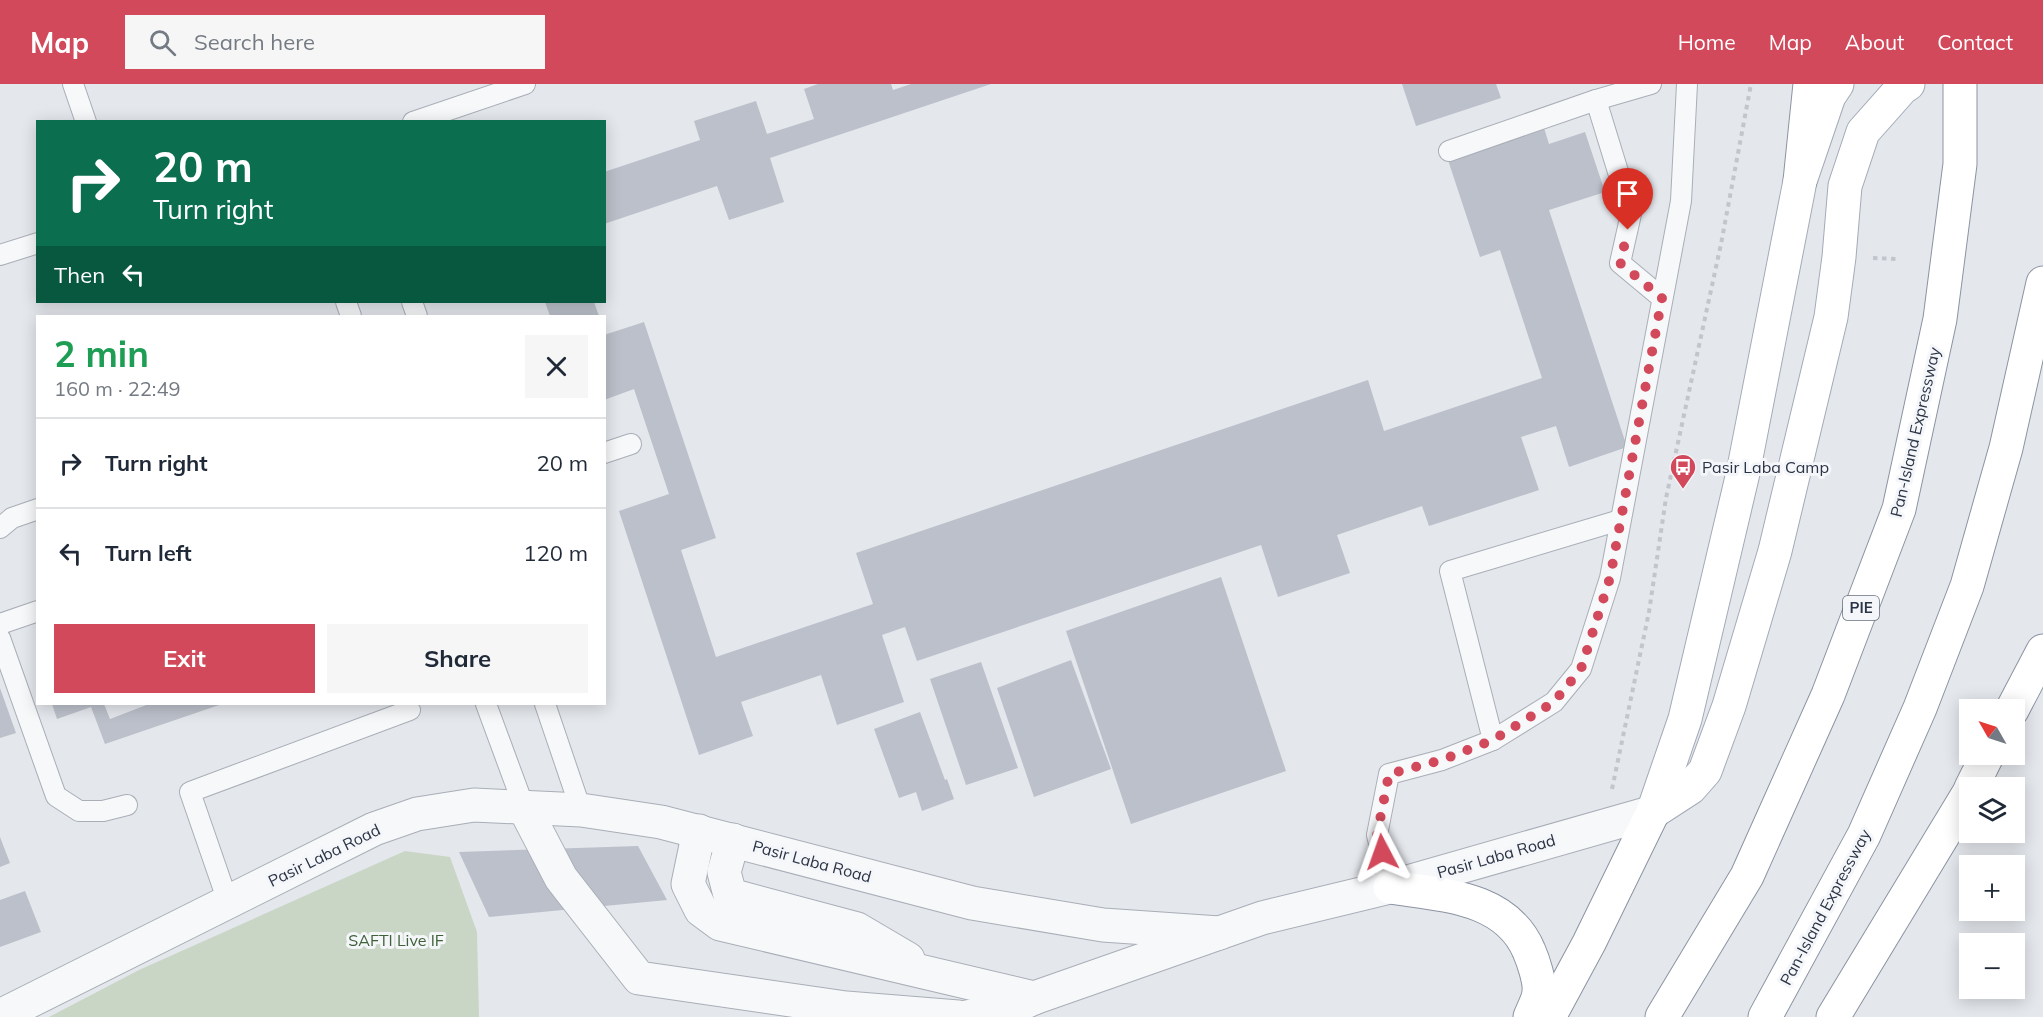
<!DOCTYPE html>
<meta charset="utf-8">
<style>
:root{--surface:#fff;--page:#f6f6f7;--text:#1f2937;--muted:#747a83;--line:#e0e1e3;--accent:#d1495b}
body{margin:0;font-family:Mulish,sans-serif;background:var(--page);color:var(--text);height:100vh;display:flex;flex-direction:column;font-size:22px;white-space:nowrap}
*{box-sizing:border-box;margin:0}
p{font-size:20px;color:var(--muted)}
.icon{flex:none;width:33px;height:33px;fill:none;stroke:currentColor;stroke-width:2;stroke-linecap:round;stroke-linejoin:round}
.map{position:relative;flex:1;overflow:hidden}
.drawer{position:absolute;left:36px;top:231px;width:570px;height:390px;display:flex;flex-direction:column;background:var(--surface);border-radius:0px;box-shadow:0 3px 15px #0003}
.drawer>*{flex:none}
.guide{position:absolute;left:36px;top:36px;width:570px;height:183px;border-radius:0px;box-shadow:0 3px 15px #0003;background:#0b6e4f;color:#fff;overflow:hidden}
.needle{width:39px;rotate:309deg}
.tools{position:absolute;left:1959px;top:615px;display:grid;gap:12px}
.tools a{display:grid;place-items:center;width:66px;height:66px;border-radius:0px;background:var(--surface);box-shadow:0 3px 15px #0003;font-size:30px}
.pin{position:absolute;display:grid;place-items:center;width:51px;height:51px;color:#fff;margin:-62px -26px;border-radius:50% 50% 50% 0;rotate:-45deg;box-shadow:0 0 6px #0007}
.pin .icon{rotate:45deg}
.me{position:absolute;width:66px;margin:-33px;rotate:356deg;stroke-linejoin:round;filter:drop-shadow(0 0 4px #0008)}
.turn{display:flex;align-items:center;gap:21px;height:126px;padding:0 18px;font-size:27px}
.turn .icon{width:78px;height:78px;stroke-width:2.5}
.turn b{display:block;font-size:42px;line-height:51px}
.then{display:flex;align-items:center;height:57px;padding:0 18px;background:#0003;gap:12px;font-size:22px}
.round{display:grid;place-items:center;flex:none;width:63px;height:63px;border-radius:0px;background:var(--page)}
.head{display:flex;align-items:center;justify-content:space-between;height:102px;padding:0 18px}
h1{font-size:36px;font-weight:700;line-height:45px;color:#1e9e55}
.primary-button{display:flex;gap:12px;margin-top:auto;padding:12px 18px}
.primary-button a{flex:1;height:69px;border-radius:0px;background:var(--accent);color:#fff;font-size:24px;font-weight:700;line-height:69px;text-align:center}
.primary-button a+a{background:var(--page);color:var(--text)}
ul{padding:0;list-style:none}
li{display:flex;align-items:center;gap:18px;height:90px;padding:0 18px;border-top:2px solid var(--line)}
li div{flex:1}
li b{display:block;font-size:22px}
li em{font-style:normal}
header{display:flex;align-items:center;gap:36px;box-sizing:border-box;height:84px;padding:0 30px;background:var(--accent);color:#fff}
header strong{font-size:28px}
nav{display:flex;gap:33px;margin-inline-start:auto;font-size:21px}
.search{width:420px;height:54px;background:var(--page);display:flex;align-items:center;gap:15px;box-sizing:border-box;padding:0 21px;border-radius:0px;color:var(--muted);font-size:22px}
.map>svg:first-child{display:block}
.green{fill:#c9d6c5}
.building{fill:#bbc0ca}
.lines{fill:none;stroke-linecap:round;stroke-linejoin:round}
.service-casing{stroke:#a9aeb7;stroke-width:22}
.minor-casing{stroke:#a9aeb7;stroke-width:35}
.primary-casing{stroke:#a3abb8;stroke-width:35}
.motorway-casing{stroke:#8b94a3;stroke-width:35}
.path{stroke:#c2c5cb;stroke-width:4;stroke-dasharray:4.5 4.5;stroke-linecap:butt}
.service{stroke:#f7f8fa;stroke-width:20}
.minor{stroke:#f7f8fa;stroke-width:33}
.primary{stroke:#fff;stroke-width:33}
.motorway{stroke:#fff;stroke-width:33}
.route{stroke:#d1495b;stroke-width:10;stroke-dasharray:0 18}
.labels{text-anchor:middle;stroke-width:6;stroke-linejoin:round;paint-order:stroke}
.shield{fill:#f4f6f9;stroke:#676e7b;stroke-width:1.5}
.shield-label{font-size:15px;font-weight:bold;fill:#2b3445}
.street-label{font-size:16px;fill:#2b3445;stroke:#f4f6f9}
.poi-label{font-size:16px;fill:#2b3445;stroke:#f4f6f9;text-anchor:start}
.park-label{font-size:16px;fill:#3f6138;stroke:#f4f6f9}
</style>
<header>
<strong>Map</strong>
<div class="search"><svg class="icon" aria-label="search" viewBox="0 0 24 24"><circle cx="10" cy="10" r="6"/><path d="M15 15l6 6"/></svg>Search here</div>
<nav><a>Home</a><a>Map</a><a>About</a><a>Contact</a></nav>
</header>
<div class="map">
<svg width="2043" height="933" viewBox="0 0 2043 933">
<rect width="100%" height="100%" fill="#e4e7ec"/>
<path class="green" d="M405 767 450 773 477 848 479 933H49L139 886Z"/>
<g class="building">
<path d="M818 0H891L893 6 911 0H991L770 74 784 118 729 136 717 102 604 140V88L700 56 694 37 756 17 767 50 814 35 804 5Z"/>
<path d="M1402 0H1496L1501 14 1416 42Z"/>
<path d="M1544 44 1549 60 1585 48 1605 108 1549 126 1627 363 1569 383 1556 342 1521 353 1539 406 1429 442 1422 422 1337 451 1350 489 1278 513 1261 461 917 577 905 543 882 551 904 618 837 641 821 591 741 618 753 652 699 671 619 427 669 410 634 305 604 316V251L644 238 716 454 681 466 716 573 873 520 856 469 1368 296 1384 347 1542 294 1500 166 1480 173 1448 76Z"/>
<path d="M545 218H594L599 232H550Z"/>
<path d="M1221 493 1286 687 1131 740 1066 547Z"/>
<path d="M1071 576 1111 685 1034 713 997 604Z"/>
<path d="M981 578 1018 684 966 701 930 595Z"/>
<path d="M0 604 16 649 0 654Z"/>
<path d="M52 620H104L110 635 149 620H222L105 660 91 623 57 635Z"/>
<path d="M920 628 945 696 947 695 954 715 922 727 916 708 899 714 874 645Z"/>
<path d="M0 753 10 779 0 783Z"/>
<path d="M638 762 667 816 489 833 459 768Z"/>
<path d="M25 807 41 848 0 863V816Z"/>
</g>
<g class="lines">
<g class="service-casing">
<g id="service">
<path d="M73 0 86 38"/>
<path d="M1596 16 1631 130 1620 179 1662 214"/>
<path d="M413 38 525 0"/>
<path d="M1449 67 1596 16 1651 0"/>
<path d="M0 171 38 159"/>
<path d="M346 218 351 232"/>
<path d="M412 218 417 232"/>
<path d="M604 369 631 360"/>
<path d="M0 444 12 434 38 425"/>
<path d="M0 540 38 527"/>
<path d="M0 554 56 712 79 727H103L127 721"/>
<path d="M486 620 524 723"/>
<path d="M545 620 581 726"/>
<path d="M1493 656 1450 487 1620 436"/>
<path d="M1390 803 1377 751 1389 690 1442 676 1493 656 1554 618 1581 585 1610 494 1681 117 1687 0"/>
<path d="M228 818 190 708 410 626"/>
</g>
</g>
<g class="minor-casing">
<g id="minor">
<path d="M524 723 561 794 639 894 846 924 958 933"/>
<path d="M699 747 688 800 701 826 720 840 1034 914"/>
<path d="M733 756 724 788 730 811 857 845 908 875"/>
<path d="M0 932 374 745 417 730 474 721 581 726 661 738 972 819 1103 841 1219 849"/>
<path d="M967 933 1012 924 1034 914 1262 834 1390 803 1653 728"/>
</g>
</g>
<g class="primary-casing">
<g id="primary">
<path d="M1653 728 1690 704 1705 687 1729 622 1775 467 1831 233 1839 173 1845 102 1863 48 1902 4 1908 0"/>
<path d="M1653 728 1685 635 1743 389 1800 97 1829 12 1837 0"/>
</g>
</g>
<g class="motorway-casing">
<g id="motorway">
<path d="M1800 97 1810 0"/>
<path d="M2012 626 2043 567"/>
<path d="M1971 704 1988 670"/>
<path d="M1390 803C1441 811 1506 812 1529 867 1533 876 1540 897 1539 907 1539 915 1533 925 1530 933"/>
<path d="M1549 933 1589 859 1653 728"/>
<path d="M1662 933 1747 792 1828 611 1899 425 1940 235 1960 80V0"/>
<path d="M1765 933 1864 751 1920 624 1967 502 2006 364 2043 199"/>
<path d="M1833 933 1970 707"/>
</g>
</g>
<g class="path">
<path d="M1873 174 1897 175"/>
<path d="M1612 705 1649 528 1666 414 1721 160 1751 0"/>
</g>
<use href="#service" class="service"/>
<use href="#minor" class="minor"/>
<use href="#primary" class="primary"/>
<use href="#motorway" class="motorway"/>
</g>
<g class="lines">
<path class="route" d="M1382 768 1377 751 1389 690 1442 676 1493 656 1554 618 1581 585 1610 494 1662 214 1620 179 1628 146"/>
</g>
<defs>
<g id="bus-pin" transform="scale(1.35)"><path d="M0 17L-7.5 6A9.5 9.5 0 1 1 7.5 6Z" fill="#d1495b" stroke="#f4f6f9"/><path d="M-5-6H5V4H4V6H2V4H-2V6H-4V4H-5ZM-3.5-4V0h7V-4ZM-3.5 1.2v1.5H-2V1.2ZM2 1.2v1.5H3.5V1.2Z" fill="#fff"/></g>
</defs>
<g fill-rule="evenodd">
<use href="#bus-pin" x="1683" y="383"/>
</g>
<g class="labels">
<rect class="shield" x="1843" y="512" width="36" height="24" rx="4.5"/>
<g class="shield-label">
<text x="1861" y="529">PIE</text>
</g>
<g class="street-label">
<text transform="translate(1915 348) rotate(-77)" y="6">Pan-Island Expressway</text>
<text transform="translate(324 771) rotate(-26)" y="6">Pasir Laba Road</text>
<text transform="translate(1496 772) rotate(-16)" y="6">Pasir Laba Road</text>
<text transform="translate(812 777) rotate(15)" y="6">Pasir Laba Road</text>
<text transform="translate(1825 823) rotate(-62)" y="6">Pan-Island Expressway</text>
</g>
<g class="poi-label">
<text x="1702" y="389">Pasir Laba Camp</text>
</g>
<g class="park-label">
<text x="396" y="862">SAFTI Live IF</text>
</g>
</g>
</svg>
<div class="tools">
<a><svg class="needle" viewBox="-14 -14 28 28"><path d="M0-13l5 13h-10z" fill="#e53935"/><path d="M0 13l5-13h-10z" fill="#747a83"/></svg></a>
<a><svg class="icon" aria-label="layers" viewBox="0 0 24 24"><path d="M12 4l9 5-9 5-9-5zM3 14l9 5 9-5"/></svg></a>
<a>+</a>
<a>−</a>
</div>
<div class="pin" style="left:1628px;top:146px;background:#d93025"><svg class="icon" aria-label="arrive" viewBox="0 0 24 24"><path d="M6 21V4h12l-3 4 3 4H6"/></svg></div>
<svg class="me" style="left:1382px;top:768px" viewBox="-20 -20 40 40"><path d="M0-17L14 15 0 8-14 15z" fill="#d1495b" stroke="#fff" stroke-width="4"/></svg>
<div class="guide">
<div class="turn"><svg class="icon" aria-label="right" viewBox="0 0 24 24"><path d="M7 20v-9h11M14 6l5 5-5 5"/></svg><div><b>20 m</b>Turn right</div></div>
<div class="then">Then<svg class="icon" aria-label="left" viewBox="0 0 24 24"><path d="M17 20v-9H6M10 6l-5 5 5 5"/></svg></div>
</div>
<section class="drawer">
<div class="head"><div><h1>2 min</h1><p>160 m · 22:49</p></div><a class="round"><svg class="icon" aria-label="close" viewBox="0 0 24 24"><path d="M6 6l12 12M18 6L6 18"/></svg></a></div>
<ul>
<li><svg class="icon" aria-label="right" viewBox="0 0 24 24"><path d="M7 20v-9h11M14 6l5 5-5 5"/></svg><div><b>Turn right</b></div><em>20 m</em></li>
<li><svg class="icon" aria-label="left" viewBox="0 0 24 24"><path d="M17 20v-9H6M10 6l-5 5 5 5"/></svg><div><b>Turn left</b></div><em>120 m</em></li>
</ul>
<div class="primary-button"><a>Exit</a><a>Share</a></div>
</section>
</div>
